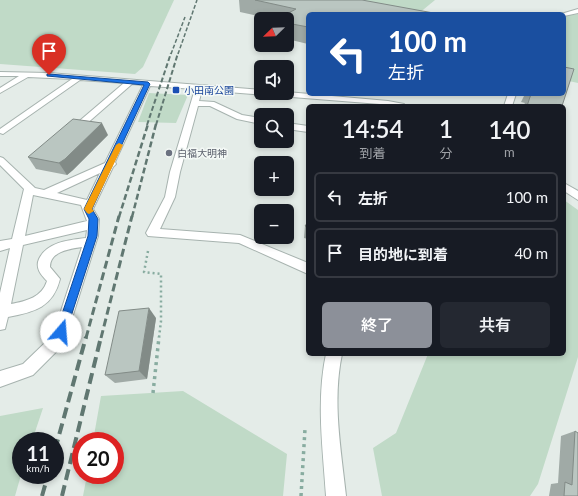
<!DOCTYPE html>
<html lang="ja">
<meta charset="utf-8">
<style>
:root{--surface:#171b24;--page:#242831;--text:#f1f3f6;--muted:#9ea1a6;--line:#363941;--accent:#8c9099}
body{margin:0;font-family:Lato,"Noto Sans JP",sans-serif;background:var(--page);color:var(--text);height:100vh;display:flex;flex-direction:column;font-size:15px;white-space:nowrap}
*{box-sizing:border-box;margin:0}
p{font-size:13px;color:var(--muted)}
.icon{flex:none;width:22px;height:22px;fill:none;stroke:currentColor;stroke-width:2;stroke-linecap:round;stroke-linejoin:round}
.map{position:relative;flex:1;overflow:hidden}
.details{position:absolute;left:306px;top:104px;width:260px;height:252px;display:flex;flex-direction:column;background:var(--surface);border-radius:6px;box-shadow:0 2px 6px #0003}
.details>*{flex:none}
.top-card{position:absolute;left:306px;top:12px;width:260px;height:84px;border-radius:6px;box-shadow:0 2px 6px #0003;background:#1a4fa0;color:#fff;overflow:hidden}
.needle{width:26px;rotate:247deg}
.buttons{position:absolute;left:254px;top:12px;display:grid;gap:8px}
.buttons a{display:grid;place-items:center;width:40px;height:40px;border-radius:6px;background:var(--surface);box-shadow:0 2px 6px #0003;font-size:20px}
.speed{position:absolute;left:12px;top:432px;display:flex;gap:8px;font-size:20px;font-weight:700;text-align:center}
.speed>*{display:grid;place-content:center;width:52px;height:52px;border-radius:50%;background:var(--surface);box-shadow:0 2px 6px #0003;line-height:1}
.speed small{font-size:10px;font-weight:400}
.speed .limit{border:6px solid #d22;background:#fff;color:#111}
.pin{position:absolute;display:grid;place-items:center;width:34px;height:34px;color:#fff;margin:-41px -17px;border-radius:50% 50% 50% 0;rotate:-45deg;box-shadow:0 0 4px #0007}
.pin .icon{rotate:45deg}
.me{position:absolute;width:44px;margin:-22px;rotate:18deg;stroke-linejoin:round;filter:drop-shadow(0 0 3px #0008)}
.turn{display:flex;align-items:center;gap:14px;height:84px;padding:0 16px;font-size:18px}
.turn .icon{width:52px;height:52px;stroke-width:2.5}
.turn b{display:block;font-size:28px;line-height:34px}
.eta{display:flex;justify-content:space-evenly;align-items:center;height:68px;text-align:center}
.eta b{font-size:24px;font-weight:600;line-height:28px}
.action{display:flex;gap:8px;margin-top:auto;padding:8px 16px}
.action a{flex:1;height:46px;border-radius:6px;background:var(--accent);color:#fff;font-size:16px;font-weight:600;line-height:46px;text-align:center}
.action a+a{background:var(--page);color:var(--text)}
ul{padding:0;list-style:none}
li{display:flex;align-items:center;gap:12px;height:50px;margin:0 8px 6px;padding:0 8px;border:2px solid var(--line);border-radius:6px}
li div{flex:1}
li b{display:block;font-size:15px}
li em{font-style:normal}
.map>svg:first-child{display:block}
.green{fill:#c0dac7}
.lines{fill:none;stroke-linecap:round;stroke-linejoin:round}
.minor-casing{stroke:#a7b3af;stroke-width:2}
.path-far1{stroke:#88aca0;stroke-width:2.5;stroke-dasharray:2 3;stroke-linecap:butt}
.path{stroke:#88aca0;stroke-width:3.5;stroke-dasharray:3 4;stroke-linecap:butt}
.minor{fill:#fff;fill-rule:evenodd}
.rail-far4{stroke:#607771;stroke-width:1.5;stroke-dasharray:4 2;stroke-linecap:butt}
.rail-far3{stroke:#607771;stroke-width:2;stroke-dasharray:5 2.5;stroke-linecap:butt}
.rail-far2{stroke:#607771;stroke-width:2.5;stroke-dasharray:6 3;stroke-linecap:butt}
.rail-far1{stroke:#607771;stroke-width:3;stroke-dasharray:8 4;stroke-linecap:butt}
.rail{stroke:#607771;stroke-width:4;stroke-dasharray:11 5.5;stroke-linecap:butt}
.wall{fill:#a0aaa6}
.shaded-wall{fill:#828b87}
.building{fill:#bac6c1;stroke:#828b87}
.route{fill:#1a73e8;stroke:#114b97}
.slow{fill:#f59e0b}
.transit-dot{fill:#1a4fb4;stroke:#f4f9f6;stroke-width:1.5}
.worship-dot{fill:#6b7280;stroke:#f4f9f6;stroke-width:1.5}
.labels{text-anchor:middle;stroke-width:3;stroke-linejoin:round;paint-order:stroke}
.far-transit-label{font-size:10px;fill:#164399;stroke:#f4f9f6;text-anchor:start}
.far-worship-label{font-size:10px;fill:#5b616d;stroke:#f4f9f6;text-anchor:start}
</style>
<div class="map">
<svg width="578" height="496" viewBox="0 0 578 496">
<rect width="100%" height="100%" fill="#e4ece8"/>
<g class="green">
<path d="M0 0H174L143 67 135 74 0 64Z"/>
<path d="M325 0H435L418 14Z"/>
<path d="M578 14V83L564 80V16Z"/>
<path d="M149 93 188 95 176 123 138 122Z"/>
<path d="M564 200 578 210V357L538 484 530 496H382L373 448 396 433 428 354H564Z"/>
<path d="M183 391 287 454 283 496H83L87 475H115V441H93L101 396Z"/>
<path d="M43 408 32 441H21V475L15 496H0V416Z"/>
</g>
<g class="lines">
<g class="minor-casing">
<g id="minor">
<path d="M578 9V13L564 16V14H561Z"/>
<path d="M0 72 49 73 261 90V93L287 92 388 101 404 104 405 106 202 90 199 101 214 102 242 115 261 118V124L237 119 210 106H198L180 172 175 197 160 229 240 235 308 263V274L239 243 148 236 146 233 165 197 170 172 195 89 150 86 115 162 116 164 113 167 93 209 99 219 98 236 66 337 60 348 33 375 0 387V371L23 364 50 338 55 329 82 247C70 249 50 251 50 267L60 279C53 307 35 312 8 317L5 329 0 330V293L10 248 0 251V241L12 239 24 189 0 165V157L3 158 35 188 44 190 105 163 143 85 132 84 76 133H70L69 131 70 129 124 83 80 80 3 134 0 133V129L72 79 28 77 0 93V88L19 76H0ZM100 173 87 200 57 193ZM33 195 81 205 87 221 25 236ZM87 230 86 238C69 240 47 242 39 259 35 268 41 275 47 281 42 297 27 301 11 304L23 245Z"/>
<path d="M508 94H516L512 106H504Z"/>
<path d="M287 123 308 126V132L287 129Z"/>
<path d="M564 183 578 191V200L564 191Z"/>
<path d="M326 354H342C332 401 341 449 346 496H326C323 449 316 401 326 354Z"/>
</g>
</g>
<path class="path-far1" d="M148 251 144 272 161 274V321L159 338"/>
<g class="path">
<path d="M153 393 159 337"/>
<path d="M301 496 305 429"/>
</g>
<use href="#minor" class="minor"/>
<g class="rail-far4">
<path d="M171 54 185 17"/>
<path d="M178 54 197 0"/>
</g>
<g class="rail-far3">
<path d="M147 125 171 53"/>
<path d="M156 125 178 53"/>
</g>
<g class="rail-far2">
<path d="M119 217 148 124"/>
<path d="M132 217 156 124"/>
</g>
<g class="rail-far1">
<path d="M86 338 119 216"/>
<path d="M101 338 132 216"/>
</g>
<g class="rail">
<path d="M55 450 86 337"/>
<path d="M42 496 48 475"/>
<path d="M62 496 101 337"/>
</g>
</g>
<g class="wall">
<path d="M239 0H362L308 14V44L287 39V19H273L240 12Z"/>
<path d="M525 94H564L562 106H523L525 103 521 102Z"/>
<path d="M108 135 73 170 67 175 36 169 28 157Z"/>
<path d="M308 222V239L304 238 305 226Z"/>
<path d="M156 318 147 379 115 383 105 375Z"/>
<path d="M575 431 578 496H549L551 484 558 483 561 436Z"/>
</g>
<g class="shaded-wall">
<path d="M102 123 108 135 73 170 67 175 59 163Z"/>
<path d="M149 308 156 318 147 379 139 371Z"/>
</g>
<g class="building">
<path d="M255 0H362L439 14H308V27L287 23V19H277L296 9Z"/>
<path d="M564 67 574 69 562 106H527L531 94H564Z"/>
<path d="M73 119 102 123 65 159 59 163 28 157Z"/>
<path d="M308 222V227L305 226Z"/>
<path d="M149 308 139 371 105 375 119 311Z"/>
<path d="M575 431 578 433V496H564L565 482 572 485Z"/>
</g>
<path class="route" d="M49 74 148 82 150 84 92 209 98 219 97 236 66 332 65 336 61 337 57 336 56 332 88 236 89 219 84 209 144 85 47 76V74Z"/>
<path class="slow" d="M119 143 123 145 92 209 94 211 89 214 87 213 84 209 116 145Z"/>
<rect class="transit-dot" x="172" y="86" width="8" height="8" rx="2"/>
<circle class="worship-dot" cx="169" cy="153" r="4"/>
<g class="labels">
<g class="far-transit-label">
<text x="184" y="94">小田南公園</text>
</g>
<g class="far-worship-label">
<text x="177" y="157">白福大明神</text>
</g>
</g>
</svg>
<div class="buttons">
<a><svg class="needle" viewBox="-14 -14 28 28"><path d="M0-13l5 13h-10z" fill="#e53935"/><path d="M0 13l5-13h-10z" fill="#9ea1a6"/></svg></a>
<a><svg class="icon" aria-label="sound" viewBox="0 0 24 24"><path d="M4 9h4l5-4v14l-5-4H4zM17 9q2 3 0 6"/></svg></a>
<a><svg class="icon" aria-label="search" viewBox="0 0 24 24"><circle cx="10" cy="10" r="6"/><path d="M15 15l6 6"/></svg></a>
<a>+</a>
<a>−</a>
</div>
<div class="speed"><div>11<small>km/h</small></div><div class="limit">20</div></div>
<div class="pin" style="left:49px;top:75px;background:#d93025"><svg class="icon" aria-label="arrive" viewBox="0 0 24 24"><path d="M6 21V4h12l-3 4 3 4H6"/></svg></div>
<svg class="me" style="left:61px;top:332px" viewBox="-20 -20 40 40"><circle r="19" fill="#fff"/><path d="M0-13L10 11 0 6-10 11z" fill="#1a73e8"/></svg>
<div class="top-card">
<div class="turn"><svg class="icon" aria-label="left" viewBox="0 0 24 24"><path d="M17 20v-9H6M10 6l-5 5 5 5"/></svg><div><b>100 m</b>左折</div></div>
</div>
<section class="details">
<div class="eta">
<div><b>14:54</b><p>到着</p></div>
<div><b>1</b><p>分</p></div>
<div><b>140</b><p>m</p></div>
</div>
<ul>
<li><svg class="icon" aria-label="left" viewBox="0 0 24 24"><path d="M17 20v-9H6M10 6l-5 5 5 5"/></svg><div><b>左折</b></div><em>100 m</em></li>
<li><svg class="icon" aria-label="arrive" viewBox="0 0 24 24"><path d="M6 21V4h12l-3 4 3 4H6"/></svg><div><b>目的地に到着</b></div><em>40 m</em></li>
</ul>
<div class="action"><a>終了</a><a>共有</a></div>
</section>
</div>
